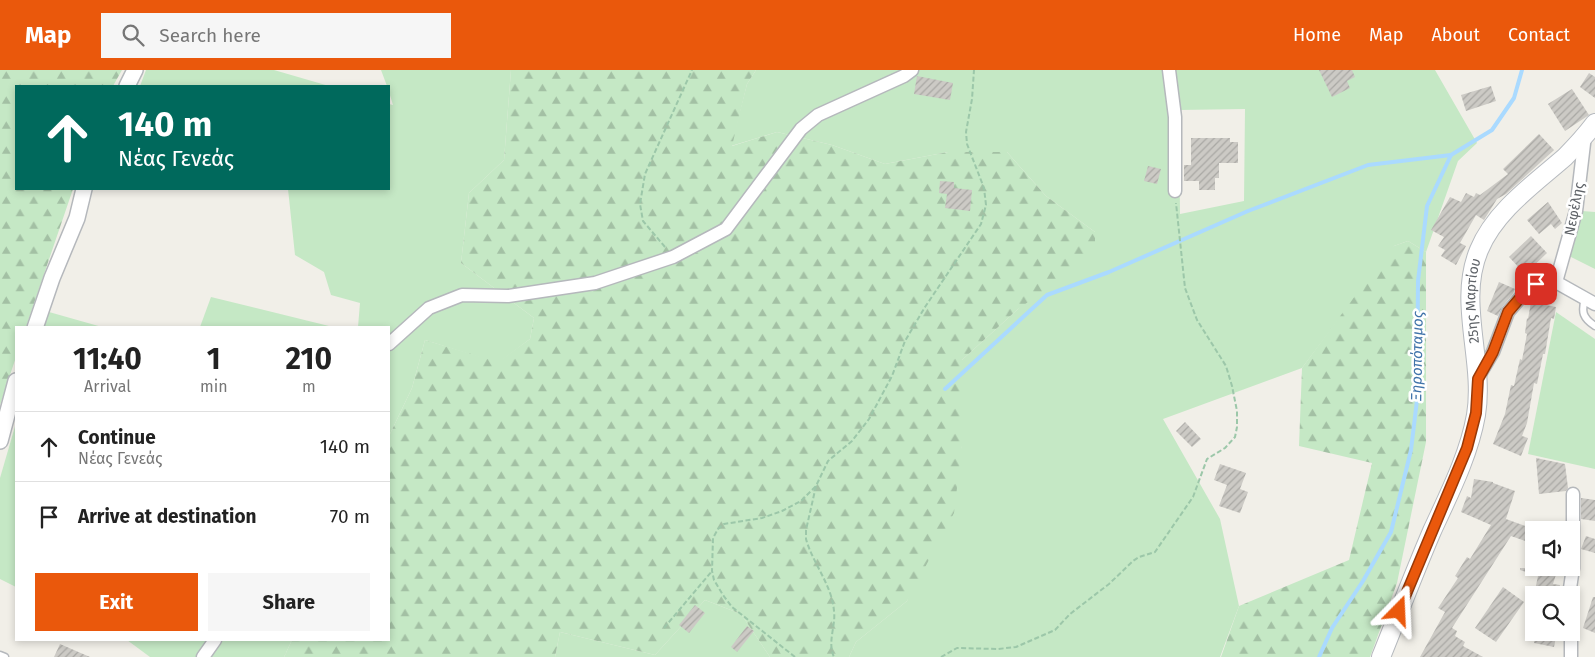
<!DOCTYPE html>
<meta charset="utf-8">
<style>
:root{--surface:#fff;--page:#f6f6f6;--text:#222;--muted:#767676;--line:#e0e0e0;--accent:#ea580c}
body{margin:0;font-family:"Fira Sans",sans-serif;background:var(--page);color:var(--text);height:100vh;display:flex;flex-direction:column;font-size:19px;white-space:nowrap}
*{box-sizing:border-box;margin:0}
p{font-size:16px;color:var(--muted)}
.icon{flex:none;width:28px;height:28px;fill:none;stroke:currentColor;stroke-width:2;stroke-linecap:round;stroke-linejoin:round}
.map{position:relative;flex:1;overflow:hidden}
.panel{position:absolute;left:15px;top:256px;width:375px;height:315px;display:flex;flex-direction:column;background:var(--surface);border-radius:0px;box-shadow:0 2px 8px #0003}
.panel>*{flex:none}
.hud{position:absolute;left:15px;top:15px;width:375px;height:105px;border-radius:0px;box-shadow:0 2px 8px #0003;background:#00695c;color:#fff;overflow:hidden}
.buttons{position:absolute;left:1525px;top:451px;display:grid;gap:10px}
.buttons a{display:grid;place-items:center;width:55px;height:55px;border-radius:0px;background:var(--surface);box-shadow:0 2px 8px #0003;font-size:25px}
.pin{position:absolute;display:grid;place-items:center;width:42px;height:42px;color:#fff;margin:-21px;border-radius:10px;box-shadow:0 2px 8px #0006}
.me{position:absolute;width:55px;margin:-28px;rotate:21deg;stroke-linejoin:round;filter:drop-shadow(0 0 4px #0008)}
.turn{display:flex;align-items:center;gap:18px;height:105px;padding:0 20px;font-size:22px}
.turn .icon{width:65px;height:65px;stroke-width:2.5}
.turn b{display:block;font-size:35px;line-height:42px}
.eta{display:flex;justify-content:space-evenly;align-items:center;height:85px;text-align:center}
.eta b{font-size:30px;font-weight:700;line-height:35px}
.cta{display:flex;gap:10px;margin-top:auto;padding:10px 20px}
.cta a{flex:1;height:58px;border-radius:0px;background:var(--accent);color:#fff;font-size:20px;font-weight:700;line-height:58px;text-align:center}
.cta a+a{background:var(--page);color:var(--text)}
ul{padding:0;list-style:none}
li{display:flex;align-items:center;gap:15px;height:70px;padding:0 20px;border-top:1px solid var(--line)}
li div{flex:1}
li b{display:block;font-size:19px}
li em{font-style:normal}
header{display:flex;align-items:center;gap:30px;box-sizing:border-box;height:70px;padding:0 25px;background:var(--accent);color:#fff}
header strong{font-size:24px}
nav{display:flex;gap:28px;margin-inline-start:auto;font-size:18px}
.search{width:350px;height:45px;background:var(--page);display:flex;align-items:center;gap:12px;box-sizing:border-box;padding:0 18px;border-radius:0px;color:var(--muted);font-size:19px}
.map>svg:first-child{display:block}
.green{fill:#c5e8c5;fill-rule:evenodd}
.forest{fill:url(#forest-firs)}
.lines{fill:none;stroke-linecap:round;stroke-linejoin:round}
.stream{stroke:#aadaff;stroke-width:4}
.building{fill:url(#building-hatch)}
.service-casing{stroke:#b5b8bc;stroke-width:9}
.minor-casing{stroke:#b5b8bc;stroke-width:15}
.tertiary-casing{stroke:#b5b8bc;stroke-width:18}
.secondary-casing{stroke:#b6babf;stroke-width:20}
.path{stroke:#9cc7a9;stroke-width:2;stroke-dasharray:5 2.5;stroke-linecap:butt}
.service{stroke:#fff;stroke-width:6}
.minor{stroke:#fff;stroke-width:12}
.tertiary{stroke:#fff;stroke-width:15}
.secondary{stroke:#fff;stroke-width:18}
.route-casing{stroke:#983908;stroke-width:12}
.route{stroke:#ea580c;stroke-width:9}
.labels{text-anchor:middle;stroke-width:5;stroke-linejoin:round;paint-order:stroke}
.street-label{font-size:14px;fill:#5f6368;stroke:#fff}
.water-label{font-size:15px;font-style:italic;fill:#4174aa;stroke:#fff}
</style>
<header>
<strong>Map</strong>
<div class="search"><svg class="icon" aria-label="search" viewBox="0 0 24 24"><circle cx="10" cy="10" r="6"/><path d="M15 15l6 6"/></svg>Search here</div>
<nav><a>Home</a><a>Map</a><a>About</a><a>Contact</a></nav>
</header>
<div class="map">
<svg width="1595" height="587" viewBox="0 0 1595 587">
<defs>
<pattern id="forest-firs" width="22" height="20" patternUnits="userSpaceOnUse" patternTransform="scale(1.25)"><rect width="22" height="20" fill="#c5e8c5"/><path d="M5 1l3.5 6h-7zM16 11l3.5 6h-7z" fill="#a3c0a4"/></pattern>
<pattern id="building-hatch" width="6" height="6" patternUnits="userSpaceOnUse" patternTransform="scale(1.25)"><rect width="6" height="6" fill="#cccac5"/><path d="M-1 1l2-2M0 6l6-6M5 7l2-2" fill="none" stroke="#a9a8a4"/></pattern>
</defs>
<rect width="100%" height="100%" fill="#f1efe8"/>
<g class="green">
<path d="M146 0H274L329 16H140Z"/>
<path d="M381 0H511L504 90 469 123 461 193 534 248 530 269 498 293 425 270 412 318 389 366V258L358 257 360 233 331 225 324 202 295 185 288 119H389V34L393 35 389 22V16H387Z"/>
<path d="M756 0H1435L1477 73 1458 91 1426 182 1408 171 1394 176 1302 298 1163 349 1220 449 1239 536 1220 587H849L856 572 907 531 962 376V290L1018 239 1095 162 1046 126 1007 82H948L885 94 832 75 777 62 731 76 747 14ZM1245 39 1244 131 1180 144 1179 40Z"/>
<path d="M1582 141 1595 142V199L1569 186Z"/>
<path d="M211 227 333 257H200Z"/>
<path d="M49 242 102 257H44Z"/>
<path d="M1556 242 1595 269V399L1528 384Z"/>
<path d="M16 353V517L0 509V408Z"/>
<path d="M705 530 741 544 770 587H555L560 562 655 585Z"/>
<path d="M127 570H292L284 587H150Z"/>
</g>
<g class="forest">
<path d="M0 0H122L113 16H16V119H73L26 257 16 258V287L0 335Z"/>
<path d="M511 0H756L747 14 732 76 777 62 832 75 885 94 948 82H1007L1046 126 1095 162V186L1018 239 962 290V376L954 443 907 531 856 572 849 587H770L741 544 705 530 655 585 560 562 555 587H284L292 570H389V366L412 318 425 270 498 292 530 269 534 248 461 193 469 123 504 90Z"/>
<path d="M1408 171 1426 182V372L1397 513 1370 587H1221L1239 536 1349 490 1372 393 1299 376 1302 298 1391 177Z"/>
</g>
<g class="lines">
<g class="stream">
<path d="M945 319 1047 225 1109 202 1248 141 1368 95 1451 85"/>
<path d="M1319 587 1332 558 1363 511 1391 462 1411 380 1417 330 1418 211 1427 136 1451 85 1492 60 1514 28 1522 0"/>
</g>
</g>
<g class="building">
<path d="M1319 0H1352L1355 7 1347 11 1350 18 1332 27Z"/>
<path d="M1589 3 1595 7V28L1580 17Z"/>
<path d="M917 6 953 13 950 30 914 24Z"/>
<path d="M1491 16 1496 31 1466 41 1461 25Z"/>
<path d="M1572 19 1589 45 1565 61 1548 34Z"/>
<path d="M1539 64 1554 80 1506 124 1497 129 1484 150 1476 145 1460 173 1466 176 1456 195 1441 186 1445 180 1438 176 1444 167 1431 160 1450 127 1461 132 1466 123 1474 127 1476 123 1480 125 1508 104 1503 99Z"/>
<path d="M1191 68H1230V72H1238V93H1219V108H1215V120H1199V111H1184V95H1191Z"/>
<path d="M1148 96 1161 99 1157 114 1144 111Z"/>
<path d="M940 111 954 112V118L972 120 970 141 945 138 947 124 939 123Z"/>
<path d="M1548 132 1562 153 1555 159 1551 154 1539 164 1527 150Z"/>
<path d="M1531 166 1547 183 1525 204 1509 187Z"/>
<path d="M1499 212 1515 219 1512 225 1502 237 1498 246 1487 241Z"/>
<path d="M1531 232 1556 237 1554 249 1551 248 1545 284H1543L1537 314 1534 313 1527 353 1522 366 1528 368 1521 386 1493 374 1505 344 1511 315 1514 316 1520 289 1522 290 1527 264 1525 263 1527 248 1528 249Z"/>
<path d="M1185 352 1201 369 1192 377 1176 361Z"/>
<path d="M1536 388 1565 394 1568 418 1566 421 1539 424Z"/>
<path d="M1220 394 1246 403 1240 419 1248 422 1240 443 1219 436 1227 415 1214 410Z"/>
<path d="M1474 409 1493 412V413L1515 421 1506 449 1534 459V474L1511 466 1452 558 1457 561 1455 566 1465 572 1463 576 1483 587H1420L1445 542 1438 538 1458 508 1455 506 1467 487 1470 489 1491 455 1461 442 1467 426 1471 428Z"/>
<path d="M1581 428 1595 430V451L1581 449Z"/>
<path d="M1586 466 1595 469V483L1581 479Z"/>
<path d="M1520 498H1558L1553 514 1560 515 1558 525H1534L1538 506 1520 500Z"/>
<path d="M1503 517 1524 532 1496 572 1475 558Z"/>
<path d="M1593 527H1595V563L1583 558Z"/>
<path d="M695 535 705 543 689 563 679 555Z"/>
<path d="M747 556 754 561 737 582 731 577Z"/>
<path d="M1536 562H1557L1554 577 1534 573Z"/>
<path d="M60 574 90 587H54Z"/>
</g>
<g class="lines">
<g class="service-casing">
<g id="service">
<path d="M1585 229C1581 242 1583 248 1595 256"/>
<path d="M0 585 5 587"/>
</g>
</g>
<g class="minor-casing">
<g id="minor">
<path d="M1169 0 1175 47V121"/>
<path d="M1556 212 1576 141 1585 65"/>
<path d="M389 274 429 238 462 225 508 226 595 213 673 187 726 159 801 59 818 45 904 6 912 0"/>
<path d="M1477 309 1493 282 1508 242 1526 221 1536 214 1546 209 1554 211 1595 234"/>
<path d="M1569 525 1573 498V424"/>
<path d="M1571 562V587"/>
<path d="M203 587 215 570"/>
</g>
</g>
<g class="tertiary-casing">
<g id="tertiary">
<path d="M127 16 135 0"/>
<path d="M35 258 52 208 77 148 84 119"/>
<path d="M0 371 16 311"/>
</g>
</g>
<g class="secondary-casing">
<g id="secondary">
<path id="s1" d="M1381 587C1398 545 1414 503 1432 461 1449 424 1469 385 1476 345 1485 291 1457 232 1479 180 1495 141 1534 114 1565 87 1576 76 1586 65 1595 53"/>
</g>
</g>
<g class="path">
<path d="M665 177 643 151 640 134 645 104 692 0"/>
<path d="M816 416 806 460V469C813 494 832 515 834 541 836 556 827 572 834 587"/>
<path d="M664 558 712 501"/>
<path d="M795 587 732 537 723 525 714 510 712 501 713 468 718 459 724 454 762 448 782 441 801 431 816 416 828 391 852 371 869 349 892 306 905 271 925 237 981 154 986 135 984 118 967 74 966 62 972 29 974 0"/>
<path d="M941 587 957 578 998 579 1016 577 1055 560 1070 544 1109 514 1133 491 1139 487 1155 482 1193 427 1207 389 1225 378 1235 367 1237 357V341L1232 316 1226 296 1197 250 1185 218 1176 133"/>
</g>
<use href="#service" class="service"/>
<use href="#minor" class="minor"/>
<use href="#tertiary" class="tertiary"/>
<use href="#secondary" class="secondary"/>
</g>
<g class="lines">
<g class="route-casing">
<path id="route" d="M1399 541 1467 378 1476 343 1478 309 1493 282 1508 242 1526 221 1536 214"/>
</g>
<use href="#route" class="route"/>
</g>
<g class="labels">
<g class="street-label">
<text transform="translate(1574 139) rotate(-79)" y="5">Νεφέλης</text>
<text dy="5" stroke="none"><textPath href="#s1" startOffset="375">25ης Μαρτίου</textPath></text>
</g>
<g class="water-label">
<text transform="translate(1417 286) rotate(-89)" y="5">Ξηροπόταμος</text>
</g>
</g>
</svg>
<div class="buttons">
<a><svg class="icon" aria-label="sound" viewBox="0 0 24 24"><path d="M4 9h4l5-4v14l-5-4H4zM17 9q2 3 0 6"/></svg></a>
<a><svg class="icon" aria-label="search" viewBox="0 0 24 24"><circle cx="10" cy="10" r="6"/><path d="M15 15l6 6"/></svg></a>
</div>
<div class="pin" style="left:1536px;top:214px;background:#d93025"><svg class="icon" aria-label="arrive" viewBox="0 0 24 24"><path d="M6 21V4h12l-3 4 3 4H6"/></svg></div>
<svg class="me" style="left:1399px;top:541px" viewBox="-20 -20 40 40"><path d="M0-17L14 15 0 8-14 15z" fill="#ea580c" stroke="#fff" stroke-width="4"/></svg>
<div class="hud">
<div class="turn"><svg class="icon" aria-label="ahead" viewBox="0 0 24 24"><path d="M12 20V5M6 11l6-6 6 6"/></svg><div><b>140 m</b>Νέας Γενεάς</div></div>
</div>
<section class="panel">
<div class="eta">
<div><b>11:40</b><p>Arrival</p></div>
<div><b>1</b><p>min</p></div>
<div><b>210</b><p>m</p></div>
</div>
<ul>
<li><svg class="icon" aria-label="ahead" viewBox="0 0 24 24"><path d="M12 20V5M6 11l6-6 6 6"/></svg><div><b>Continue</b><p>Νέας Γενεάς</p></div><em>140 m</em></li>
<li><svg class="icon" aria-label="arrive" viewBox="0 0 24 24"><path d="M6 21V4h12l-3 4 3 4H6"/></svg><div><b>Arrive at destination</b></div><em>70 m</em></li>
</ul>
<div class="cta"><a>Exit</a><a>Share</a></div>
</section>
</div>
